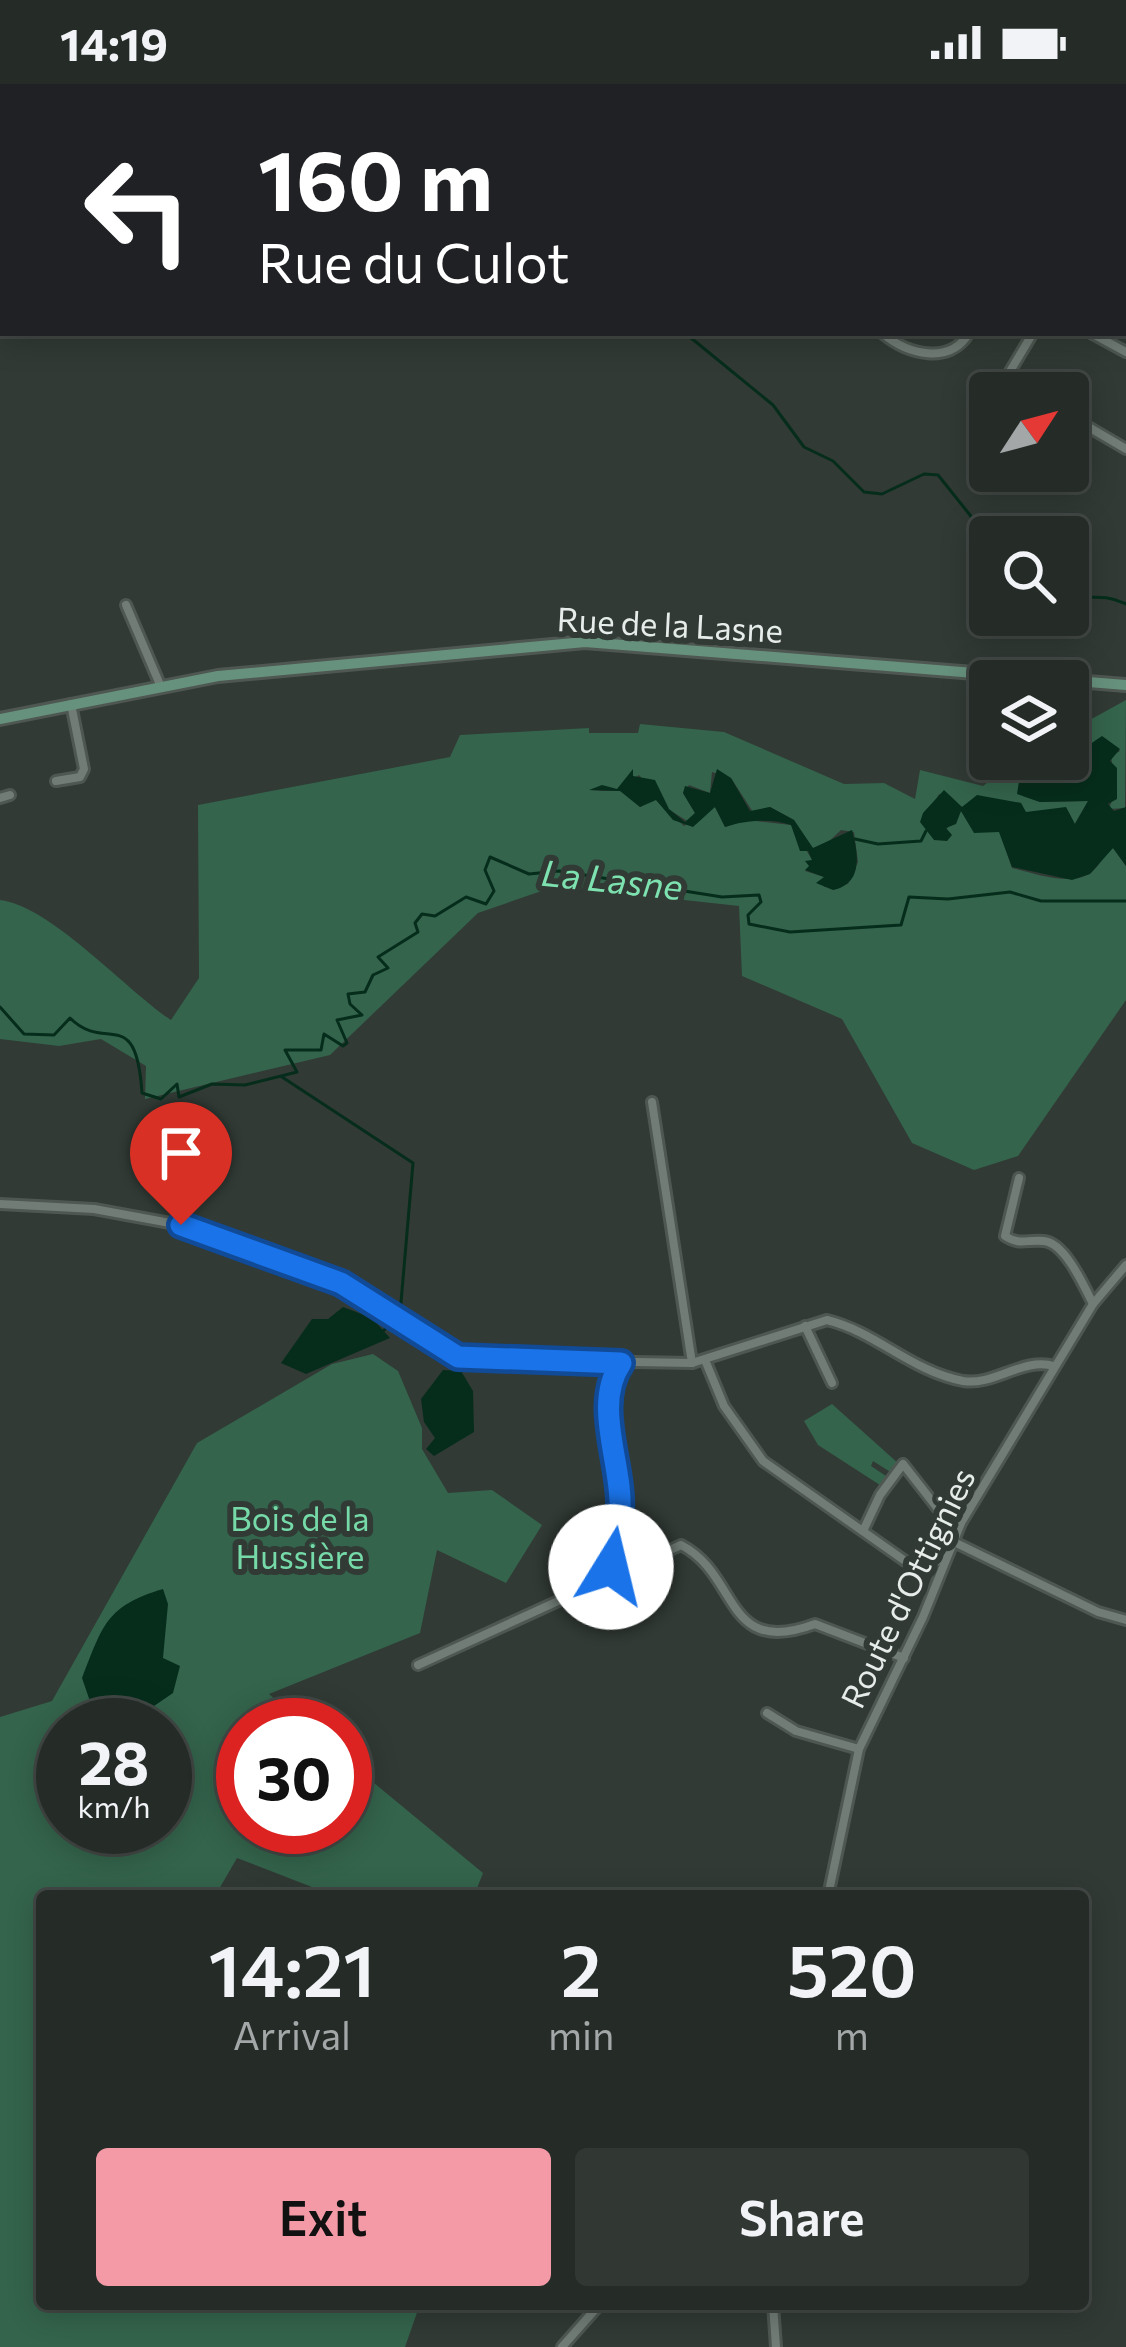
<!DOCTYPE html>
<meta charset="utf-8">
<style>
:root{--surface:#252c28;--page:#313834;--text:#f1f3f6;--muted:#a3a7a8;--line:#424845;--accent:#f49aa7}
body{margin:0;font-family:Commissioner,sans-serif;background:var(--page);color:var(--text);height:100vh;display:flex;flex-direction:column;font-size:45px;white-space:nowrap}
*{box-sizing:border-box;margin:0}
p{font-size:39px;color:var(--muted)}
.icon{flex:none;width:66px;height:66px;fill:none;stroke:currentColor;stroke-width:2;stroke-linecap:round;stroke-linejoin:round}
.map{position:relative;flex:1;overflow:hidden}
.side{position:absolute;left:36px;top:1806px;width:1053px;height:420px;display:flex;flex-direction:column;background:var(--surface);border-radius:12px;box-shadow:0 6px 30px #0003,0 0 0 3px var(--line)}
.side>*{flex:none}
.top-card{position:absolute;left:0px;top:0px;width:1128px;height:252px;box-shadow:0 6px 30px #0003,0 0 0 3px var(--line);background:#202124;color:#fff;overflow:hidden}
.needle{width:78px;rotate:54deg}
.fabs{position:absolute;left:969px;top:288px;display:grid;gap:24px}
.fabs a{display:grid;place-items:center;width:120px;height:120px;border-radius:12px;background:var(--surface);box-shadow:0 6px 30px #0003,0 0 0 3px var(--line);font-size:60px}
.speed{position:absolute;left:36px;top:1614px;display:flex;gap:24px;font-size:60px;font-weight:700;text-align:center}
.speed>*{display:grid;place-content:center;width:156px;height:156px;border-radius:50%;background:var(--surface);box-shadow:0 6px 30px #0003,0 0 0 3px var(--line);line-height:1}
.speed small{font-size:30px;font-weight:400}
.speed .limit{border:18px solid #d22;background:#fff;color:#111}
.pin{position:absolute;display:grid;place-items:center;width:102px;height:102px;color:#fff;margin:-123px -51px;border-radius:50% 50% 50% 0;rotate:-45deg;box-shadow:0 0 12px #0007}
.pin .icon{rotate:45deg}
.me{position:absolute;width:132px;margin:-66px;rotate:9deg;stroke-linejoin:round;filter:drop-shadow(0 0 9px #0008)}
.turn{display:flex;align-items:center;gap:42px;height:252px;padding:0 60px;font-size:54px}
.turn .icon{width:156px;height:156px;stroke-width:2.5}
.turn b{display:block;font-size:84px;line-height:102px}
.eta{display:flex;justify-content:space-evenly;align-items:center;height:204px;text-align:center}
.eta b{font-size:72px;font-weight:600;line-height:84px}
.cta{display:flex;gap:24px;margin-top:auto;padding:24px 60px}
.cta a{flex:1;height:138px;border-radius:12px;background:var(--accent);color:#111;font-size:48px;font-weight:600;line-height:138px;text-align:center}
.cta a+a{background:var(--page);color:var(--text)}
.status{display:flex;justify-content:space-between;align-items:center;height:84px;padding:0 60px;background:var(--surface);direction:ltr}
.status svg{height:33px;fill:currentColor}
.map>svg:first-child{display:block}
.green{fill:#34644c;fill-rule:evenodd}
.water{fill:#062d1c}
.lines{fill:none;stroke-linecap:round;stroke-linejoin:round}
.stream{stroke:#062d1c;stroke-width:3}
.street-casing{stroke:#4e5751;stroke-width:14}
.secondary-casing{stroke:#4e5751;stroke-width:16}
.street{stroke:#717c76;stroke-width:8}
.secondary{stroke:#66917d;stroke-width:10}
.route-casing{stroke:#114b97;stroke-width:30}
.route{stroke:#1a73e8;stroke-width:21}
.labels{text-anchor:middle;stroke-width:12;stroke-linejoin:round;paint-order:stroke}
.street-label{font-size:33px;fill:#e6ece9;stroke:#313a35}
.park-label{font-size:33px;fill:#75daa8;stroke:#313a35}
.water-label{font-size:36px;font-style:italic;fill:#7de2b0;stroke:#313a35}
</style>
<div class="status"><b>14:19</b><svg viewBox="0 0 49 12"><path d="M0 12V9h3v3zM5 12V6h3v6zM10 12V3h3v9zM15 12V0h3v12zM26 1h20v11H26zM47 4h2v5h-2z"/></svg></div>
<div class="map">
<svg width="1126" height="2263" viewBox="0 0 1126 2263">
<rect width="100%" height="100%" fill="#313a35"/>
<g class="green">
<path d="M1126 616 1125 724 1109 725 1116 705 1111 672 1120 667 1105 654 1064 678 1022 692 1023 712 1040 718 1088 717 1074 741 1069 729 1025 728 1021 719 981 714 962 723 939 710 924 738 945 747 961 727 968 738 999 747 1012 784C1034 789 1075 805 1094 786 1102 778 1102 771 1113 764L1126 782V916L1018 1072 974 1086 912 1059 842 935 742 892 739 822 556 802 478 829 330 971 145 1015 146 982 101 955 59 962 0 955V816C51 822 127 907 171 936L199 894 198 721 450 673 460 651 589 644V649H638L640 640 724 648 844 700 884 699 915 715 920 686 983 702 1018 675H1068V648ZM712 688 731 694 753 728 770 723 794 736 812 764 823 763 841 746 854 748 858 778 848 800 824 803V793L805 787 814 779 791 741 747 736 725 743 715 723 684 742 655 715 640 723 621 707H590L617 705 639 691 668 725 689 738 695 729 683 709 689 701 710 709Z"/>
<path d="M373 1270 398 1287 422 1344V1365L448 1409 492 1406 542 1441 506 1499 437 1466 420 1549 269 1610 304 1641H243V1743H345V1675L483 1789 474 1812H335L237 1774 215 1812H42V2220H420L405 2263H0V1633L52 1617 197 1359 332 1280ZM63 1641H165V1743H63Z"/>
<path d="M832 1320 899 1380 892 1389 873 1377 871 1382 889 1394 883 1403 818 1361 804 1337Z"/>
</g>
<g class="water">
<path d="M1102 652 1120 665 1110 677 1117 684V715L1108 720 1114 727 1126 723V782L1113 764 1090 790 1072 796 1012 783 999 748 974 749 961 727 956 740 946 744 952 751 947 757 934 756 920 738 923 729 944 706 962 723 977 711 1021 719 1026 728 1066 723 1075 740 1088 717 1040 718 1017 710 1019 697 1064 678Z"/>
<path d="M633 685V692L655 696 669 725 685 738 695 729 683 709 685 702 710 709 717 685 731 694 750 727 770 723 794 736 813 764 852 746C858 768 864 800 833 806L816 799 824 793 805 786 809 782 805 777 812 776 808 767H800L791 741C772 734 744 736 725 743L715 723 693 743 673 736 656 716 640 723 620 707 589 706 602 701 617 705Z"/>
<path d="M343 1223 372 1234 390 1254 306 1290 281 1279 312 1235H328Z"/>
<path d="M443 1286 461 1287 473 1307 474 1348 434 1372 426 1365 435 1354 424 1338 421 1315Z"/>
<path d="M163 1505 168 1520 163 1574 180 1582 173 1609 132 1637 114 1641 93 1626 82 1594C103 1541 106 1522 163 1505Z"/>
</g>
<g class="lines">
<g class="stream">
<path d="M481 0 484 3"/>
<path d="M685 249 773 321 804 363 833 377 864 408 882 410 924 390 938 391 970 431 990 469"/>
<path d="M1068 510C1084 518 1100 507 1126 520"/>
<path d="M855 755 878 760 921 757 926 747"/>
<path d="M0 923 24 950 54 951 70 934C106 970 136 919 142 1009L161 1015 177 1000 179 1013 212 1000 245 1001 297 988 285 966H321L324 950 343 962 347 959 337 936 362 931 350 920 348 910 365 908 373 891 388 884 378 873 418 848 415 839 422 830 435 832 466 813 486 820 494 807 485 786 490 773 529 790 559 787 722 813 759 811 761 818 748 831 749 840 790 848 901 841 909 813 948 815 1010 808 1041 817H1126"/>
<path d="M282 993 413 1079 400 1230"/>
<path d="M383 1247 392 1239"/>
</g>
<g class="street-casing">
<g id="street">
<path d="M727 0 729 3"/>
<path d="M1007 3 1008 0"/>
<path d="M1125 34 1126 36"/>
<path d="M882 249C908 271 950 281 969 249"/>
<path d="M1091 249 1126 268"/>
<path d="M1006 294 1031 309"/>
<path d="M997 309 1033 249"/>
<path d="M990 322V350"/>
<path d="M1068 331 1126 365"/>
<path d="M126 521 161 603"/>
<path d="M56 697 80 693 84 685 71 620"/>
<path d="M0 714 10 711"/>
<path d="M652 1018 692 1279"/>
<path d="M1019 1094 1005 1152C1020 1162 1027 1155 1044 1157 1065 1159 1084 1202 1093 1220"/>
<path d="M0 1120 94 1125 181 1141 341 1199 425 1256 467 1275 692 1279 827 1236C876 1248 911 1287 963 1297 994 1302 1023 1273 1054 1282"/>
<path d="M805 1242 832 1299"/>
<path d="M705 1276 724 1322 763 1377 908 1479 921 1485 944 1474"/>
<path d="M863 1447 880 1411 903 1380 942 1430 961 1439"/>
<path d="M952 1457 1098 1528 1126 1536"/>
<path d="M614 1489C608 1466 621 1445 620 1422 619 1378 595 1319 621 1279"/>
<path d="M418 1581 681 1461C740 1491 723 1574 815 1540L904 1574"/>
<path d="M767 1629 796 1647 859 1665"/>
<path d="M828 1812 859 1665 923 1533 961 1439 1093 1220 1126 1181"/>
<path d="M773 2220 776 2263"/>
<path d="M562 2263 600 2220"/>
</g>
</g>
<g class="secondary-casing">
<path id="secondary" d="M0 635 218 592 585 558 1126 601"/>
</g>
<use href="#street" class="street"/>
<use href="#secondary" class="secondary"/>
</g>
<g class="lines">
<g class="route-casing">
<path id="route" d="M181 1141 341 1199 458 1273 621 1279C592 1321 623 1381 620 1427 619 1445 612 1464 611 1483"/>
</g>
<use href="#route" class="route"/>
</g>
<g class="labels">
<g class="street-label">
<text transform="translate(670 541) rotate(3)" y="12">Rue de la Lasne</text>
<text transform="translate(908 1504) rotate(-64)" y="12">Route d'Ottignies</text>
</g>
<g class="park-label">
<text x="300" y="1447">Bois de la<tspan x="300" dy="38">Hussière</tspan></text>
</g>
<g class="water-label">
<text transform="translate(612 796) rotate(6)" y="13">La Lasne</text>
</g>
</g>
</svg>
<div class="fabs">
<a><svg class="needle" viewBox="-14 -14 28 28"><path d="M0-13l5 13h-10z" fill="#e53935"/><path d="M0 13l5-13h-10z" fill="#a3a7a8"/></svg></a>
<a><svg class="icon" aria-label="search" viewBox="0 0 24 24"><circle cx="10" cy="10" r="6"/><path d="M15 15l6 6"/></svg></a>
<a><svg class="icon" aria-label="layers" viewBox="0 0 24 24"><path d="M12 4l9 5-9 5-9-5zM3 14l9 5 9-5"/></svg></a>
</div>
<div class="speed"><div>28<small>km/h</small></div><div class="limit">30</div></div>
<div class="pin" style="left:181px;top:1141px;background:#d93025"><svg class="icon" aria-label="arrive" viewBox="0 0 24 24"><path d="M6 21V4h12l-3 4 3 4H6"/></svg></div>
<svg class="me" style="left:611px;top:1483px" viewBox="-20 -20 40 40"><circle r="19" fill="#fff"/><path d="M0-13L10 11 0 6-10 11z" fill="#1a73e8"/></svg>
<div class="top-card">
<div class="turn"><svg class="icon" aria-label="left" viewBox="0 0 24 24"><path d="M17 20v-9H6M10 6l-5 5 5 5"/></svg><div><b>160 m</b>Rue du Culot</div></div>
</div>
<section class="side">
<div class="eta">
<div><b>14:21</b><p>Arrival</p></div>
<div><b>2</b><p>min</p></div>
<div><b>520</b><p>m</p></div>
</div>
<div class="cta"><a>Exit</a><a>Share</a></div>
</section>
</div>
